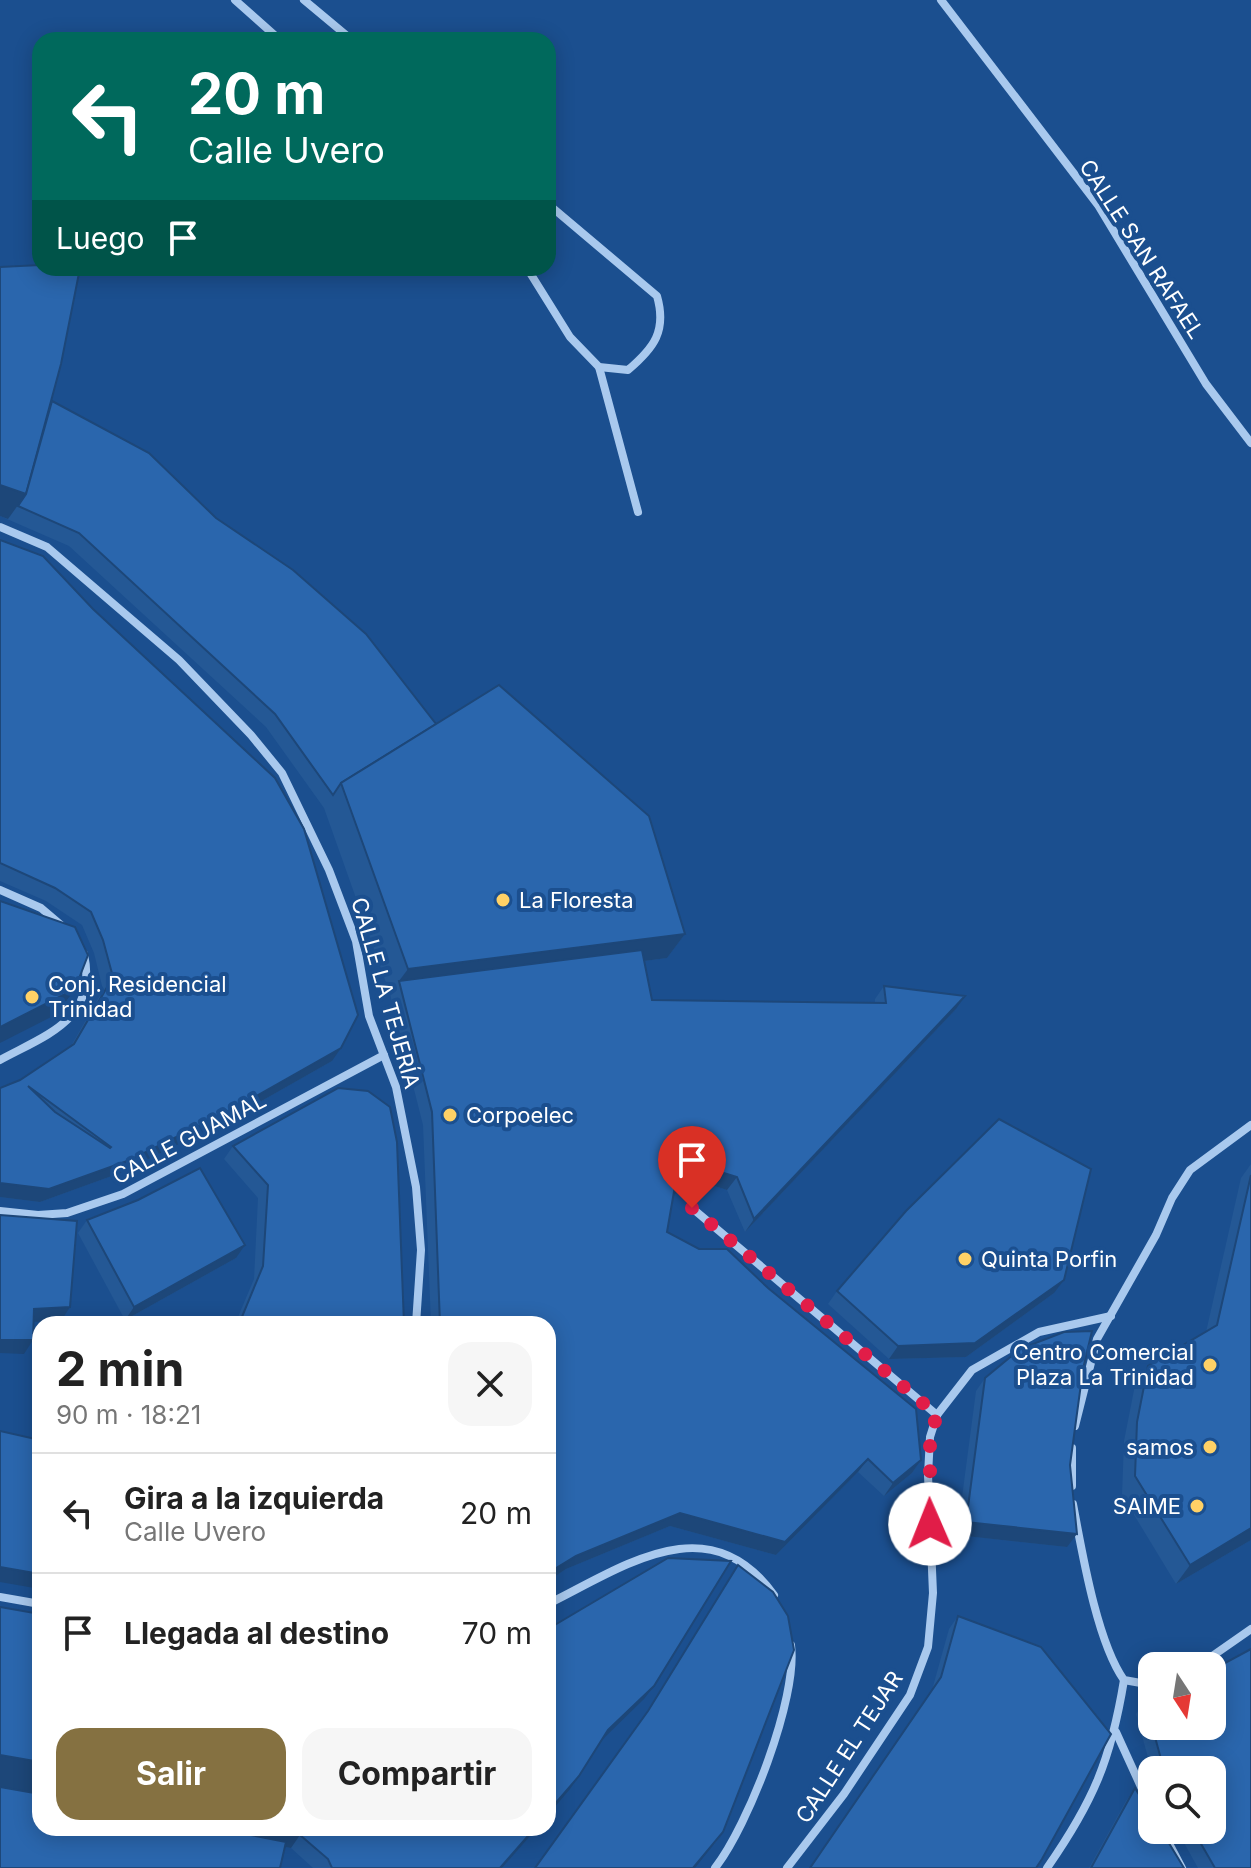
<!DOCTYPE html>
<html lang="es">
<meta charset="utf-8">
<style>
:root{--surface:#fff;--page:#f6f6f6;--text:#222;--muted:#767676;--line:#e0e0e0;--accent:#857141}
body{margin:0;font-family:Inter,sans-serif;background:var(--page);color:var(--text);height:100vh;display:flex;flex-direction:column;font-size:30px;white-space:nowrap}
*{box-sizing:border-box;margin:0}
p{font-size:26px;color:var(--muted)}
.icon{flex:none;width:44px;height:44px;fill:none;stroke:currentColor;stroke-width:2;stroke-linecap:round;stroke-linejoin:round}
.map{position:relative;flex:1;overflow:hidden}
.details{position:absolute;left:32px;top:1316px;width:524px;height:520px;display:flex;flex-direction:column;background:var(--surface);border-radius:24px;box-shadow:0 4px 20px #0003}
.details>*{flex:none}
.hud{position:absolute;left:32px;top:32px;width:524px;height:244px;border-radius:24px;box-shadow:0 4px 20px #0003;background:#00695c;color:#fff;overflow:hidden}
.needle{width:52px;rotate:168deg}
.buttons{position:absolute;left:1138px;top:1652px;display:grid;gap:16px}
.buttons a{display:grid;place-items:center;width:88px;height:88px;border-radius:16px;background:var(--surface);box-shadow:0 4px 20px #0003;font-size:40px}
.pin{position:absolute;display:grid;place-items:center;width:68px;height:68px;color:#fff;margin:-82px -34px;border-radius:50% 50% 50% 0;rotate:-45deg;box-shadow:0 0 8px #0007}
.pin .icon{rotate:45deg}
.me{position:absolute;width:88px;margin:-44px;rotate:359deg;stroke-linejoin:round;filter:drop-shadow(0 0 6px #0008)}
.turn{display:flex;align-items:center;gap:28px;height:168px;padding:0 24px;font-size:36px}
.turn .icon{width:104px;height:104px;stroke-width:2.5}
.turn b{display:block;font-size:56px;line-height:68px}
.then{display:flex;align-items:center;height:76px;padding:0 24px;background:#0003;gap:16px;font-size:30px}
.round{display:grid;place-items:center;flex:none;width:84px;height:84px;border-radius:24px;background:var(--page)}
.summary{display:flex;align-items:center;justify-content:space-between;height:136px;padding:0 24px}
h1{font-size:48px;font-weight:700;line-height:60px}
.primary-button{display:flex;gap:16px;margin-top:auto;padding:16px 24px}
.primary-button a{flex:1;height:92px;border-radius:24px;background:var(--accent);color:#fff;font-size:32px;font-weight:700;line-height:92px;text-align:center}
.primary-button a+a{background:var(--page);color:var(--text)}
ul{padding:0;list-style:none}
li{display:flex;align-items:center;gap:24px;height:120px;padding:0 24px;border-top:2px solid var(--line)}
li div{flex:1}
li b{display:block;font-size:30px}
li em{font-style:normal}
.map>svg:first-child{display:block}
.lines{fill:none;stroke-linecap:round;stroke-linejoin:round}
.street{stroke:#a9c9ee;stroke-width:8}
.wall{fill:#245895}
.shaded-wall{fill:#1d4779}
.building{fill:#2a66ad;stroke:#1d4779;stroke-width:2;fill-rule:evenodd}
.route{stroke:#e11d48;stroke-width:14;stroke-dasharray:0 25.2}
.poi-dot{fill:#ffd166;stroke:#1b4f8f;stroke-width:3}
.labels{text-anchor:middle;stroke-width:8;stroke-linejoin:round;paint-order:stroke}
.street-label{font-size:22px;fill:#fff;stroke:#1b4f8f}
.poi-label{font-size:22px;fill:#fff;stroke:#1b4f8f;text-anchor:start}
</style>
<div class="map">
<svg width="1251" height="1868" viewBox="0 0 1251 1868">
<rect width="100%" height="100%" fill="#1b4f8f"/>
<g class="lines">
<g class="street">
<path d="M235 0 280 40"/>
<path d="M304 0 352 40"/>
<path d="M941 0 1098 205 1206 384 1251 443"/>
<path d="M527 268 570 337 599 367 628 370C654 348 667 331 657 296L548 204"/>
<path d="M599 367 638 512"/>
<path d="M0 527 47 547 179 660 251 735 282 773 329 870 356 941 369 1016 396 1087 416 1187 421 1250 416 1324"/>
<path d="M0 890 41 908 61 925"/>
<path d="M0 1060C48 1034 98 1019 84 954"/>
<path d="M692 1208 937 1415"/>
<path d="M0 1211 38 1215 67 1213 123 1194 384 1055"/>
<path d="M1075 1426 1097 1339 1156 1235 1172 1198 1190 1170 1251 1125"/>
<path d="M1072 1486V1448"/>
<path d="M1073 1504C1082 1552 1097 1642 1124 1680L1152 1685"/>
<path d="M0 1597 40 1604"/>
<path d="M548 1604C623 1567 709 1504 774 1595"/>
<path d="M1198 1666 1251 1629"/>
<path d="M1116 1732 1152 1811"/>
<path d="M1162 1830 1182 1868"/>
<path d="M715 1868C748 1826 798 1698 791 1645"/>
<path d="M787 1868 844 1794 910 1695 928 1647 933 1593 928 1475 930 1437 937 1415 972 1370 1039 1332 1111 1316"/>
<path d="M1047 1868C1093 1802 1111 1760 1124 1680"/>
</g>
</g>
<g class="wall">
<path d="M0 267 50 403 216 518 436 724 685 934 667 958 644 961 652 1000 875 1002V999L884 986 956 1009 745 1232 727 1190 699 1181 673 1195 667 1232 921 1460 912 1473 884 1496 858 1472 776 1555 670 1526 566 1569 548 1581V1324H431L423 1125 390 994 324 808 266 727 69 546 0 516Z"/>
<path d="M0 540 332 1061 230 1119 120 1173 40 1202 0 1197V1088L20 1080 71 1046 103 990 94 953 82 925 46 901 0 881Z"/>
<path d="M233 1146 404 1324H235L254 1279 258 1198 224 1159Z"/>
<path d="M1251 1164V1540L1176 1584 1122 1495 1124 1441 1135 1385 1148 1366 1206 1332 1241 1178Z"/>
<path d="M87 1220 236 1258 125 1320 78 1233Z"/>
<path d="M837 1291 1054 1293 966 1357 889 1359 828 1304Z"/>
<path d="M1083 1369 1070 1465 1067 1547 957 1535 976 1391 985 1378Z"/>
<path d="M738 1565 723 1832 714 1845 641 1721Z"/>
<path d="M0 1607 537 1828 502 1868H313L291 1848 284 1847Z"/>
<path d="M958 1616 1041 1647 932 1690 949 1629Z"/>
<path d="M1251 1649V1868H1198L1177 1830H1212V1770H1152V1772L1136 1714 1145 1701 1152 1698V1726H1212V1670Z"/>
<path d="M1135 1788 1184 1868H1089L1126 1801Z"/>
</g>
<g class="shaded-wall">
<path d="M0 485 26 494 8 519 0 516Z"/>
<path d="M685 934 667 958 402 992 399 981 408 969Z"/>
<path d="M75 989 57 1014 0 1043V1027Z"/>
<path d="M965 996 956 1009 745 1232 754 1219Z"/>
<path d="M341 1048 332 1061 230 1119 120 1173 40 1202 0 1197V1183L49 1189Z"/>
<path d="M708 1168 737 1177 727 1190 699 1181 666 1199 675 1186Z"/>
<path d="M245 1245 236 1258 125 1320 134 1307Z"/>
<path d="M1064 1280 1054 1293 966 1357 889 1359 898 1346Z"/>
<path d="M70 1307 61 1321 25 1322 34 1309Z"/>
<path d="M0 1340H33L24 1354 0 1353Z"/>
<path d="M868 1459 858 1472 776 1555 670 1526 566 1569 548 1581V1573L576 1556 680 1513Z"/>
<path d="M921 1460 912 1473 884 1496 893 1483Z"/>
<path d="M966 1522 1077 1534 1067 1547 957 1535Z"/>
<path d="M1251 1528V1540L1176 1584 1190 1565Z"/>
<path d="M0 1567 40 1574V1589L0 1582Z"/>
<path d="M654 1686 644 1699 599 1743 608 1730Z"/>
<path d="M0 1755 40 1762V1801L0 1794Z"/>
<path d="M579 1776 570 1789 548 1815V1812Z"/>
<path d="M182 1828H314L300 1835 291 1848Z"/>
<path d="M535 1828H537L502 1868H500Z"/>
<path d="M723 1832 695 1868H693Z"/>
</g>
<g class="building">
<path d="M40 265V268H80L61 364 26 494 0 485V267Z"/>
<path d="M52 401 149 453 216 518 293 570 366 634 436 724 341 783 333 795 275 714 79 533 18 506 26 494Z"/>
<path d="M0 540 43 556 93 609 275 778 304 829 358 1015 341 1048 239 1106 130 1160 49 1189 0 1183V1088L20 1080 74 1044 113 977 103 940 91 912 55 888 0 863ZM28 1086 111 1147 110 1148 55 1112Z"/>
<path d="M499 685 649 816 685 934 408 969 341 783Z"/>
<path d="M0 901 75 927 88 955 75 989 0 1027Z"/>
<path d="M642 950 652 1000 886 1003 884 986 965 996 754 1219 737 1177 708 1168 675 1186 667 1232 699 1249H727L768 1288 916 1409 921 1460 893 1483 868 1459 785 1542 680 1513 576 1556 548 1573V1324H440L432 1112 399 981Z"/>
<path d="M338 1088 368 1091 390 1107 397 1142 404 1324H239L263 1266 268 1185 233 1146Z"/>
<path d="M999 1119 1091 1169 1064 1280 975 1343 898 1346 837 1291 906 1211Z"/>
<path d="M200 1168 245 1245 134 1307 87 1220 138 1200Z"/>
<path d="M1251 1175V1528L1190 1565 1135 1476 1137 1422 1148 1366 1217 1325Z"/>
<path d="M0 1215 77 1221 70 1307 34 1309 33 1340H0Z"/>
<path d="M1092 1331 1083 1369 1070 1465 1077 1534 966 1522 985 1378 1020 1349 1064 1332Z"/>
<path d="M0 1431 40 1440V1574L0 1567Z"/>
<path d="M668 1558 731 1561 654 1686 608 1730 579 1776 548 1812V1629Z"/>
<path d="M738 1565 773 1592 788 1616 794 1650 723 1832 693 1868H535L648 1711Z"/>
<path d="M0 1607 40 1614V1762L0 1755Z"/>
<path d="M958 1616 1041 1647 1111 1734 1042 1859 1036 1868H810L941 1677Z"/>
<path d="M1251 1649V1868H1215L1193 1830H1212V1770H1164L1152 1726H1212V1670Z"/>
<path d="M1152 1698V1726L1145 1701Z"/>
<path d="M0 1787 40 1794V1828H215L286 1842 280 1868H0Z"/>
<path d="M1135 1788 1152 1816V1830H1161L1184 1868H1091Z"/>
<path d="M308 1828H535L500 1868H332L328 1859 300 1835Z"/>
</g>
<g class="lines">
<path class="route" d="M692 1208 937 1415 930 1437V1524"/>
</g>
<g class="poi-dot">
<circle cx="503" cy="900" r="8"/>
<circle cx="32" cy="997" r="8"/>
<circle cx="450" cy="1115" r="8"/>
<circle cx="965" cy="1259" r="8"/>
<circle cx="1210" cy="1365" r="8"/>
<circle cx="1210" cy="1447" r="8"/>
<circle cx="1197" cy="1506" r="8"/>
</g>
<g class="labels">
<g class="street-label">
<text transform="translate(1142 249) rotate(57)" y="8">CALLE SAN RAFAEL</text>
<text transform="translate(386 993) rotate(74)" y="8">CALLE LA TEJERÍA</text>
<text transform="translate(189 1138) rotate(-28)" y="8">CALLE GUAMAL</text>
<text transform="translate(849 1747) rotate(-57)" y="8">CALLE EL TEJAR</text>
</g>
<g class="poi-label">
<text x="519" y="908">La Floresta</text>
<text x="48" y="992">Conj. Residencial<tspan x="48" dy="25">Trinidad</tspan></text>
<text x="466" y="1123">Corpoelec</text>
<text x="981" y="1267">Quinta Porfin</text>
<text x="1194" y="1360" text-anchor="end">Centro Comercial<tspan x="1194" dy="25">Plaza La Trinidad</tspan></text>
<text x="1194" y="1455" text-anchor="end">samos</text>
<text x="1181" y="1514" text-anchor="end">SAIME</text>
</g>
</g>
</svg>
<div class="buttons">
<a><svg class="needle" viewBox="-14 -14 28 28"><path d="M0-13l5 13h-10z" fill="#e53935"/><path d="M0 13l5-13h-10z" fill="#767676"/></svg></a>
<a><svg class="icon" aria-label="search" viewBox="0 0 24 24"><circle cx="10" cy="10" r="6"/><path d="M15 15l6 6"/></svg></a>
</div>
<div class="pin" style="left:692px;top:1208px;background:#d93025"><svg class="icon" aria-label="arrive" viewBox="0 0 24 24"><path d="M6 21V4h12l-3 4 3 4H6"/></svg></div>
<svg class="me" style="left:930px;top:1524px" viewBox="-20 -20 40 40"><circle r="19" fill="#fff"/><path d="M0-13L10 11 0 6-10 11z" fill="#e11d48"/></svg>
<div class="hud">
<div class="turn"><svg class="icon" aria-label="left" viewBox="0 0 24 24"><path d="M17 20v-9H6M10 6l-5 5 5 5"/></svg><div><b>20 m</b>Calle Uvero</div></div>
<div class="then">Luego<svg class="icon" aria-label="arrive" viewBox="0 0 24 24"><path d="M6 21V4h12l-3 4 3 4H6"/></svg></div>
</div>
<section class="details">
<div class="summary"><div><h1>2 min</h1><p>90 m · 18:21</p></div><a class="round"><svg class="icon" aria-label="close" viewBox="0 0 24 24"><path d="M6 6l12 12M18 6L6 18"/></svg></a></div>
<ul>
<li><svg class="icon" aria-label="left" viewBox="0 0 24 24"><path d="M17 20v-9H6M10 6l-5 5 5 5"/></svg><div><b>Gira a la izquierda</b><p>Calle Uvero</p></div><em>20 m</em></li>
<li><svg class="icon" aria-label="arrive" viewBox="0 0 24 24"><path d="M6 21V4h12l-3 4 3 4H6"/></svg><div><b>Llegada al destino</b></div><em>70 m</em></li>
</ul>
<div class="primary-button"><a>Salir</a><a>Compartir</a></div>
</section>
</div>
